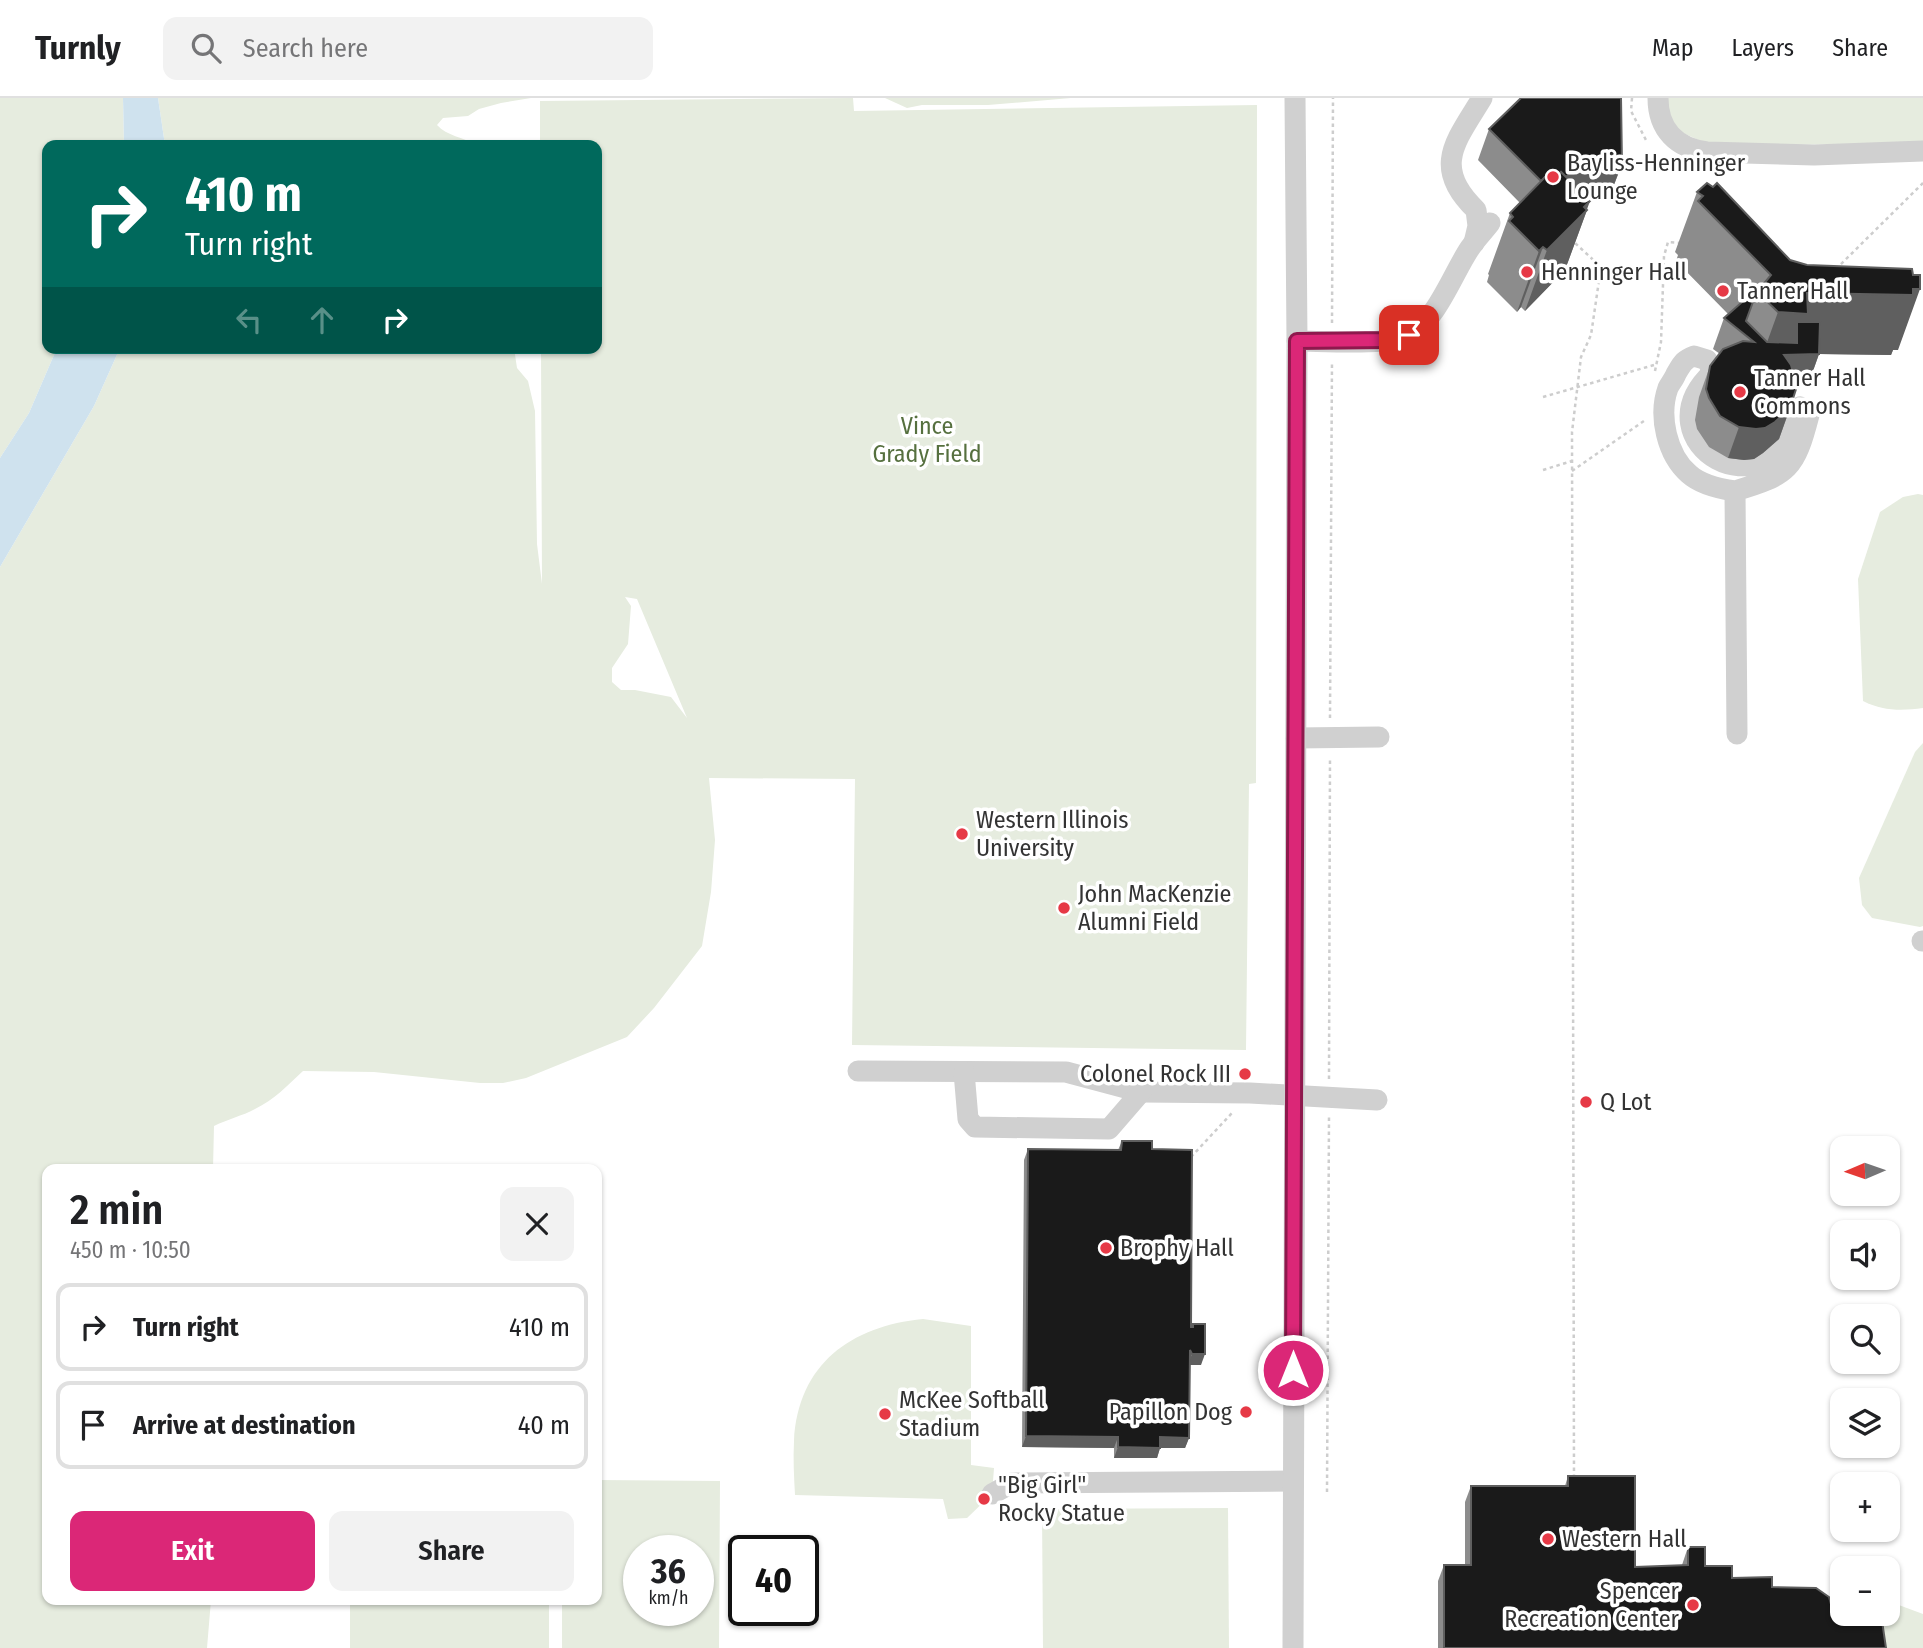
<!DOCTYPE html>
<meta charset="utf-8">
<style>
:root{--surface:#fff;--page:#f2f2f2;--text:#202124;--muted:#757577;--line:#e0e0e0;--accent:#db2777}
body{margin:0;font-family:"Fira Sans Condensed",sans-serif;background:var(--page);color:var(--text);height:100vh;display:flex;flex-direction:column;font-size:26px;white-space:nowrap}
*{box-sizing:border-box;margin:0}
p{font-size:23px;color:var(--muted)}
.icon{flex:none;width:38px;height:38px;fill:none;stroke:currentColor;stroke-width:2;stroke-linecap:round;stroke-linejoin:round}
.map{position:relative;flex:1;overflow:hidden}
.side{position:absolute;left:42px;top:1066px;width:560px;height:441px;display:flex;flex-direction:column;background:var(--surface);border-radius:14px;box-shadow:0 2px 5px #0004}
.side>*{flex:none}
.top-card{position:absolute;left:42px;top:42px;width:560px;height:214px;border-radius:14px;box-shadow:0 2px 5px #0004;background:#00695c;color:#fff;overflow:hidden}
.needle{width:46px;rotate:268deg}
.buttons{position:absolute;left:1830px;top:1038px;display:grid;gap:14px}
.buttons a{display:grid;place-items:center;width:70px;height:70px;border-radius:14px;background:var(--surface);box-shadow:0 2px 5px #0004;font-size:35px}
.speed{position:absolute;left:623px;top:1437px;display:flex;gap:14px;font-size:35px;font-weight:700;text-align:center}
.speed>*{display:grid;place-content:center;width:91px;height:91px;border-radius:50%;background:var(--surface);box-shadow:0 2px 5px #0004;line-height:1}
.speed small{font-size:18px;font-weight:400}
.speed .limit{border:4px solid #111;border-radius:10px;background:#fff;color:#111}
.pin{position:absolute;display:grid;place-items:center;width:60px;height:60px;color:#fff;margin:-30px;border-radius:14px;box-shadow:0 4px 10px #0006}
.me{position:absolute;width:77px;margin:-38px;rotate:0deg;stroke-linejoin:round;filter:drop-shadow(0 0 5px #0008)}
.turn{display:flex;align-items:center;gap:24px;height:147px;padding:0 28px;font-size:32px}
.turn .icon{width:91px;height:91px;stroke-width:2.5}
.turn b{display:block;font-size:49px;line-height:60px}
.lanes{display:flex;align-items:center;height:66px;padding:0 28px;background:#0003;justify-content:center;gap:35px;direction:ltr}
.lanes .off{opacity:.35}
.round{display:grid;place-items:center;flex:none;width:74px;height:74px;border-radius:14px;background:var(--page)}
.head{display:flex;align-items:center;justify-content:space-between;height:119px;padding:0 28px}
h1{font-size:42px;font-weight:600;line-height:52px}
.primary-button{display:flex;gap:14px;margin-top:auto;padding:14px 28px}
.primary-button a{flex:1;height:80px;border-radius:14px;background:var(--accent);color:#fff;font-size:28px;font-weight:600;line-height:80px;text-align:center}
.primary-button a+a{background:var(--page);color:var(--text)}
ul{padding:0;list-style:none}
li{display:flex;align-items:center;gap:21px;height:88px;margin:0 14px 10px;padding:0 14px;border:4px solid var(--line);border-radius:14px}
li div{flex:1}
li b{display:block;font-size:26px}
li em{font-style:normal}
header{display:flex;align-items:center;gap:42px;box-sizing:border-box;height:98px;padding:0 35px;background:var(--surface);border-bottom:2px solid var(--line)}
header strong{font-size:33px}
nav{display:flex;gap:38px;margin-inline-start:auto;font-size:24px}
.search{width:490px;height:63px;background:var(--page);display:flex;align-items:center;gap:18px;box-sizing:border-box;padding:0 24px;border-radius:14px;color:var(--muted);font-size:26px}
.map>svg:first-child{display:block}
.green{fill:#e6ecdf;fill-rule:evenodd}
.water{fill:#cfe2ee}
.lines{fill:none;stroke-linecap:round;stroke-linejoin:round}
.path{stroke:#cdcdcd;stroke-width:2.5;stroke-dasharray:3.5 3.5;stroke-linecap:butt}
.minor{stroke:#d0d0d0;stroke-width:21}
.wall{fill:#8c8c8c}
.shaded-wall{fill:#5f5f5f}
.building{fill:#1a1a1a;stroke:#5f5f5f;stroke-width:2}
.route-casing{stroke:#8e194d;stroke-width:18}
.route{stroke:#db2777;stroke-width:12}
.poi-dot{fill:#e63946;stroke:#fff;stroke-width:2.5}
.labels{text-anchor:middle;stroke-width:7;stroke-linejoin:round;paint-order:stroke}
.poi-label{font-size:24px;fill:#333;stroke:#fff;text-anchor:start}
.park-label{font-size:24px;fill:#56703f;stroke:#fff}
</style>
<header>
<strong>Turnly</strong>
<div class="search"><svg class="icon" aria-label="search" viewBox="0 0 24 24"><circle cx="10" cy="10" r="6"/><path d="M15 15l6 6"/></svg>Search here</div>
<nav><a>Map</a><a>Layers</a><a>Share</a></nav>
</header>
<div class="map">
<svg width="1923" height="1550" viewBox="0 0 1923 1550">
<rect width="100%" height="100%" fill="#fff"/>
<g class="green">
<path d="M0 0H123L124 47H47V250H57L29 315 0 360Z"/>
<path d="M158 0H531L501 5 479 11 468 18 443 20 437 27C447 38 463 39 476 47H165Z"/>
<path d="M853 0 854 13 1257 7 1256 685 1249 686 1246 952 852 947 855 681 709 680 715 742 711 794 702 848 654 910 627 939 526 980 503 985H480L374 974 303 973C288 987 274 1002 255 1011 242 1018 228 1021 214 1028L213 1071H47V1502H211L207 1550H0V469L94 308 120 250H514L517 270 528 283 535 313 537 446 542 486 541 250H597V47H540V3ZM625 499 637 501 687 620 671 599 635 592H621L612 584V570L628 546 631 508Z"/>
<path d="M885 0H1071L988 7H922L907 10Z"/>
<path d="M1664 0H1923V45L1712 48 1674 31Z"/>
<path d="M1918 396 1923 397V610C1902 613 1882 613 1863 603L1858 481 1880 414 1903 399Z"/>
<path d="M1923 645V828L1920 829 1872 820 1862 807 1859 780 1915 654Z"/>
<path d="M923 1221 971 1228V1367L994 1370 992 1396 967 1420 948 1421 943 1401 795 1397C794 1379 793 1361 794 1343 798 1266 851 1228 923 1221Z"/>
<path d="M597 1382 720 1383 719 1550H562V1502H597ZM639 1452H698V1512H639Z"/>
<path d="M1228 1410 1229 1550H1043L1042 1411Z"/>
<rect x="350" y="1502" width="199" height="48"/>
<path d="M1888 1503 1923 1516V1550H1877L1869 1527V1516H1888Z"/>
</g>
<g class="water">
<path d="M123 0H158L165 47H124Z"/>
<path d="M57 250H120L94 308 0 469V360L29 315Z"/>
</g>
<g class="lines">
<g class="path">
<path d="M1632 0 1631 13 1647 44"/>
<path d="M1836 171 1923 85"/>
<path d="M1332 225 1333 0"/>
<path d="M1655 273 1661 244 1664 158 1668 144 1682 145"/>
<path d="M1543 299 1654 267"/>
<path d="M1543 372 1572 363"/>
<path d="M1572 373 1644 323"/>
<path d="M1330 620 1332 263"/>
<path d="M1329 981 1330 659"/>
<path d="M1191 1059 1232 1015"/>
<path d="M1574 1380 1572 334 1581 259 1591 237 1601 169 1575 145"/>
<path d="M1327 1394 1329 1019"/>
</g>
<g class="minor">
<path d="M1658 0C1658 32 1677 50 1707 54L1814 57 1923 53"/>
<path d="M1474 145 1478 128 1476 112C1431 69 1456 43 1482 0"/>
<path d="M1297 243C1322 243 1389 248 1409 237 1437 222 1453 175 1470 150 1476 141 1484 133 1490 125"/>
<path d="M1735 393C1721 391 1700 386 1689 376 1667 357 1658 318 1668 290 1670 286 1674 281 1676 276 1682 266 1683 262 1694 258L1707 262 1713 274C1637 345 1773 423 1792 313L1800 309 1809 317C1795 371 1789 377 1735 393L1737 636"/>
<path d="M1296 640 1379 639"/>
<path d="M1922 843H1923"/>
<path d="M858 973 1066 974 1141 994 1250 995 1377 1002"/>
<path d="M964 974 968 1021 975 1029 1109 1031 1141 994"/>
<path d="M992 1396 1012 1385 1293 1383"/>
<path d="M1293 1550 1297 243 1295 0"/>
</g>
</g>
<g class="wall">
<path d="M1489 31 1622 66 1610 97H1583L1587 112 1565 172 1525 213 1521 209 1517 214 1487 184 1489 177 1488 176 1510 115 1520 105 1478 62Z"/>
<path d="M1697 94 1790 162 1898 252H1893L1891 257 1819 256 1808 287H1797L1790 310 1779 341 1763 355 1754 361 1744 362 1728 360 1709 349 1697 331 1695 322 1699 299 1710 268 1720 256 1713 251 1724 220 1728 216 1676 163 1678 157 1675 154Z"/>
<path d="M1122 1043 1152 1051 1191 1229 1193 1226 1201 1267H1190L1189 1340 1185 1350H1160L1157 1360H1114V1350L1022 1349 1024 1062 1028 1051 1118 1052Z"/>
<path d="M1568 1378 1635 1469 1682 1467 1688 1449 1705 1468 1732 1480 1772 1489 1834 1517H1870L1871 1516H1881L1886 1550H1438V1483L1444 1467H1465V1404L1471 1388H1565Z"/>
</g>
<g class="shaded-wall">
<path d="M1579 66H1622L1610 97H1568L1564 81Z"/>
<path d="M1590 103 1586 114 1587 112 1565 172 1525 213 1547 152Z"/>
<path d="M1543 149 1521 209 1517 214 1539 153Z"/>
<path d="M1920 191 1898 252H1893L1891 257 1819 256 1808 287 1773 288 1756 275 1778 214 1807 195Z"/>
<path d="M1790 310 1779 341 1763 355 1754 361 1744 362 1728 360 1739 329Z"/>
<path d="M1192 1256H1205L1201 1267H1188Z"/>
<path d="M1026 1338 1118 1339 1114 1350 1022 1349Z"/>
<path d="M1160 1339 1189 1340 1185 1350H1160L1157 1360H1114L1118 1349Z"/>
</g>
<g class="building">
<path d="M1521 0H1621L1622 66H1579L1566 79 1561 74 1557 78 1552 72 1541 83 1489 31Z"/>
<path d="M1552 72 1557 78 1561 74 1590 103 1584 109 1587 112 1547 152 1543 149 1539 153 1509 123 1513 119 1510 115Z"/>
<path d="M1707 85 1713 89 1717 85 1790 162 1807 167 1912 171 1913 177H1920V191H1913V197L1807 195 1808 216 1778 214 1757 194 1771 177 1698 103 1703 98 1697 94Z"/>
<path d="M1750 197 1754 201 1746 223 1767 244 1797 245V224H1820L1819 256 1784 257 1791 267 1797 288 1790 310 1775 324 1765 330 1756 331 1739 329 1720 318 1709 300 1706 291 1710 268 1723 251 1743 243 1754 244 1724 220Z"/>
<path d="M1122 1043H1152V1051L1192 1052 1191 1229H1193V1226H1205V1256H1192L1190 1252 1189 1340 1160 1339V1350L1118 1349V1339L1026 1338 1028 1051 1121 1052Z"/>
<path d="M1568 1378H1635V1469L1688 1467V1449H1705V1468H1732V1480L1772 1479V1489L1816 1490 1829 1499 1834 1517H1872V1516H1881L1886 1550H1444V1467H1471V1388H1568Z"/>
</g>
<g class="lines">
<g class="route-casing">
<path id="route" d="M1293 1272 1297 243 1389 242 1409 237"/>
</g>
<use href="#route" class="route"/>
</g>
<g class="poi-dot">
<circle cx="1553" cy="79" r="7"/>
<circle cx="1527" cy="174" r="7"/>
<circle cx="1723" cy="193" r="7"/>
<circle cx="1740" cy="294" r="7"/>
<circle cx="962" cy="736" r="7"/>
<circle cx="1064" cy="810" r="7"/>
<circle cx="1245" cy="976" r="7"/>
<circle cx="1586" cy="1004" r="7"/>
<circle cx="1106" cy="1150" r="7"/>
<circle cx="1246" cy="1314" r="7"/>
<circle cx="885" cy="1316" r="7"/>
<circle cx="984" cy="1401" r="7"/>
<circle cx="1548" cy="1441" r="7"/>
<circle cx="1693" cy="1507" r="7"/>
</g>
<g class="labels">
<g class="poi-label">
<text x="1567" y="73">Bayliss-Henninger<tspan x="1567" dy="28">Lounge</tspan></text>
<text x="1541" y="182">Henninger Hall</text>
<text x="1737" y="201">Tanner Hall</text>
<text x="1754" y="288">Tanner Hall<tspan x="1754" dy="28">Commons</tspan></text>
<text x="976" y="730">Western Illinois<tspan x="976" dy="28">University</tspan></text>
<text x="1078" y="804">John MacKenzie<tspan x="1078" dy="28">Alumni Field</tspan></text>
<text x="1231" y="984" text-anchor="end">Colonel Rock III</text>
<text x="1600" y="1012">Q Lot</text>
<text x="1120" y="1158">Brophy Hall</text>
<text x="899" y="1310">McKee Softball<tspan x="899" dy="28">Stadium</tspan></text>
<text x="1232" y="1322" text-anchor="end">Papillon Dog</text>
<text x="998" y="1395">"Big Girl"<tspan x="998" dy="28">Rocky Statue</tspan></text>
<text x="1562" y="1449">Western Hall</text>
<text x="1679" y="1501" text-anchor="end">Spencer<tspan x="1679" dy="28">Recreation Center</tspan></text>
</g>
<g class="park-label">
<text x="927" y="336">Vince<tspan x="927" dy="28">Grady Field</tspan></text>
</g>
</g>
</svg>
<div class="buttons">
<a><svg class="needle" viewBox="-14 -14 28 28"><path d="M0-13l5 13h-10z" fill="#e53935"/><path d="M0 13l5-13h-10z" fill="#757577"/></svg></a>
<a><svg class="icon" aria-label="sound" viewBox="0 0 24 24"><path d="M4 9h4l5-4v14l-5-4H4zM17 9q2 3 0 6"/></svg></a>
<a><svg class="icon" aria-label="search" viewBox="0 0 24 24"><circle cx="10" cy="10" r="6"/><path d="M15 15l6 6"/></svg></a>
<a><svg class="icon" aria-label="layers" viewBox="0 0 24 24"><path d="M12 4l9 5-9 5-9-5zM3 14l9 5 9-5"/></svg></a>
<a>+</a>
<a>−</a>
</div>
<div class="speed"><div>36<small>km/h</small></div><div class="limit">40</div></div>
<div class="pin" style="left:1409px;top:237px;background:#d93025"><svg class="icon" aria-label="arrive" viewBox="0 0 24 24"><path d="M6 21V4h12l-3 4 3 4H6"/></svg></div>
<svg class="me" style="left:1293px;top:1272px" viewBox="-20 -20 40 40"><circle r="17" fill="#db2777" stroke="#fff" stroke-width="3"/><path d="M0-11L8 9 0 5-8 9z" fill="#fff"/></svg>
<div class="top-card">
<div class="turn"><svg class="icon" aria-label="right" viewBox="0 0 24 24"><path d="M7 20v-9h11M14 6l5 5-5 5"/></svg><div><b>410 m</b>Turn right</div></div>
<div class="lanes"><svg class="icon off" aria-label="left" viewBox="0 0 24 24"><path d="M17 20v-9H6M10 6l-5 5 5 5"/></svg><svg class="icon off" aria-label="ahead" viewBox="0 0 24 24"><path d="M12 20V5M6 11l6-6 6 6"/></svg><svg class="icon" aria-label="right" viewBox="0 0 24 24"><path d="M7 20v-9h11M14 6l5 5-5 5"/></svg></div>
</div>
<section class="side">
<div class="head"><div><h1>2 min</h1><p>450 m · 10:50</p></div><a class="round"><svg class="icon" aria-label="close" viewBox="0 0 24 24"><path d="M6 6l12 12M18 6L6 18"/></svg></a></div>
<ul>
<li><svg class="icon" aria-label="right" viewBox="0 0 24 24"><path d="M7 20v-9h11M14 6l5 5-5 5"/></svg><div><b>Turn right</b></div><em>410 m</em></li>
<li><svg class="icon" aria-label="arrive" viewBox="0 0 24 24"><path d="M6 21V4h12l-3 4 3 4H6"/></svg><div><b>Arrive at destination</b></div><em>40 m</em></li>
</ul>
<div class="primary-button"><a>Exit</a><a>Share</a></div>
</section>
</div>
